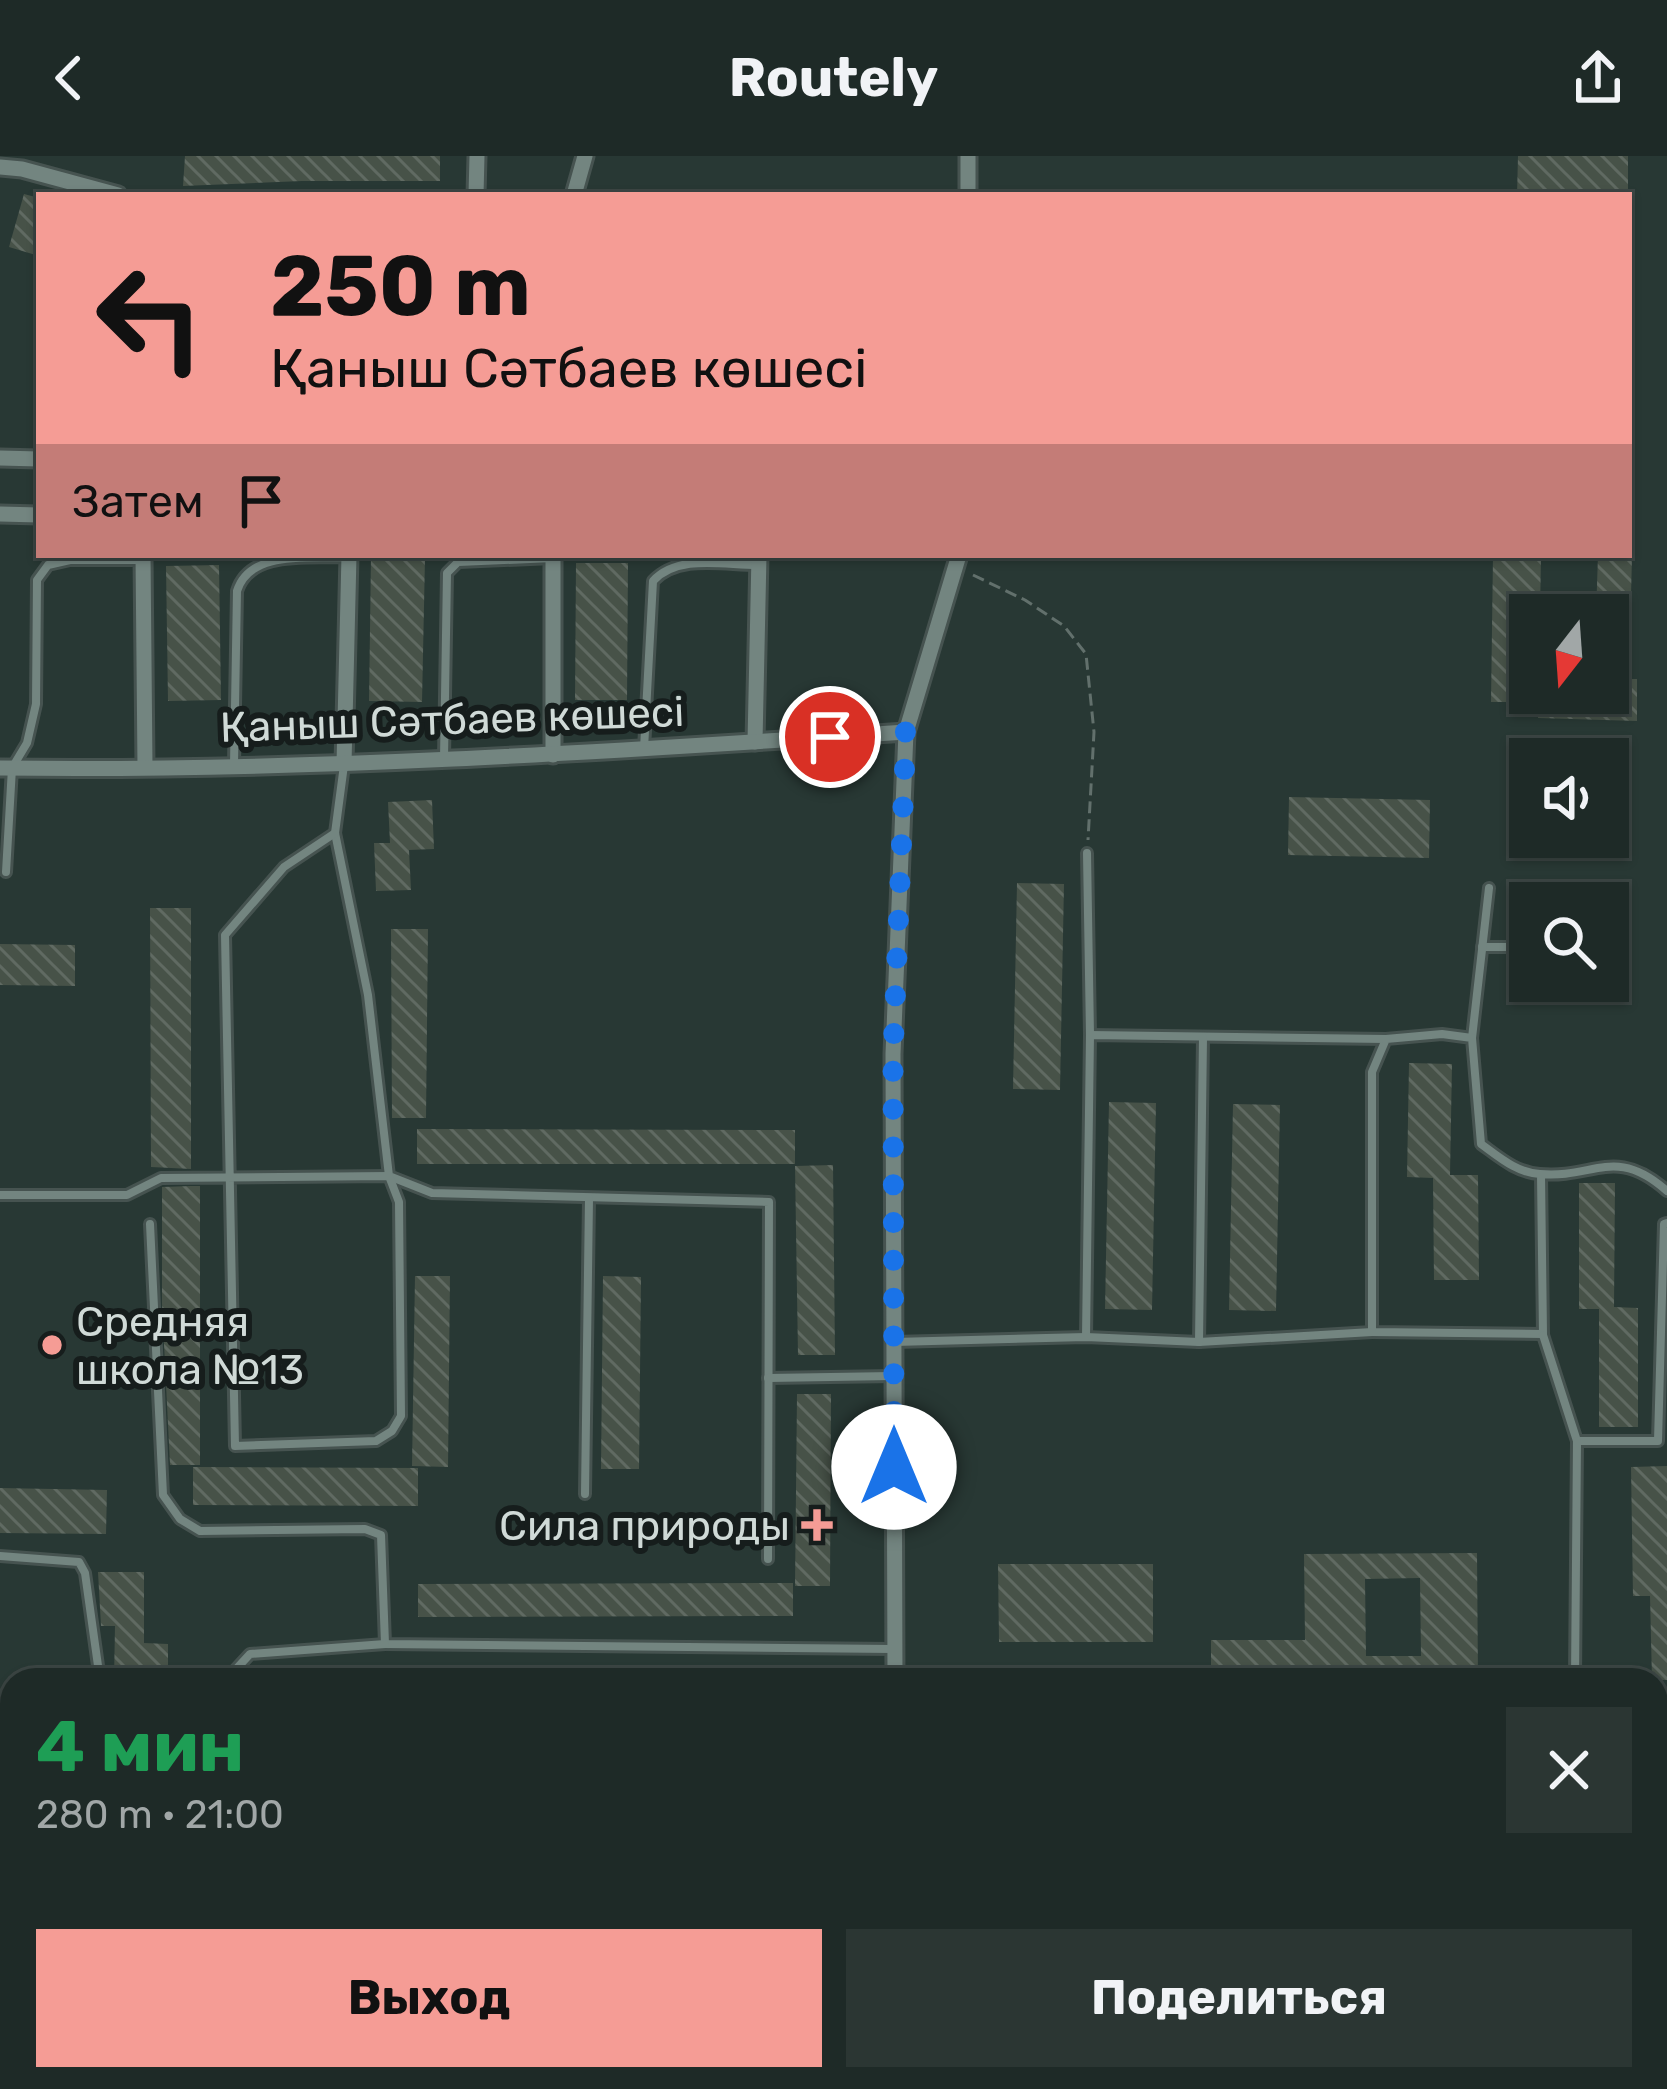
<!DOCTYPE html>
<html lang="ru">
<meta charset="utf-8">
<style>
:root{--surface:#1e2a27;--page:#2b3633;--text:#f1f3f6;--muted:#a1a7a7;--line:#3c4644;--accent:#f59c95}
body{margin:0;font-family:Rubik,sans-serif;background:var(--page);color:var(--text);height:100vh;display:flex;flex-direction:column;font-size:45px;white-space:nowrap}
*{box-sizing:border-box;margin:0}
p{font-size:39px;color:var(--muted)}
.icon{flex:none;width:66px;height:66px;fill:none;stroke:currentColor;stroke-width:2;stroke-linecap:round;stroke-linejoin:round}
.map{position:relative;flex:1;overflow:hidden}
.side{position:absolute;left:0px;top:1512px;width:1668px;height:423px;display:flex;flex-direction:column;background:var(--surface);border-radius:36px 36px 0 0;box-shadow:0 3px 9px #0004,0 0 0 3px var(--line)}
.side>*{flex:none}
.hud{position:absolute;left:36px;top:36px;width:1596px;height:366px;border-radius:0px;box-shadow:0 3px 9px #0004,0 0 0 3px var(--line);background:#f59c95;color:#111;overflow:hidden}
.needle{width:78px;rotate:197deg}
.tools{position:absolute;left:1509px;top:438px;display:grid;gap:24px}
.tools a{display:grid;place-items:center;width:120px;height:120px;border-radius:0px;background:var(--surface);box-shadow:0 3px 9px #0004,0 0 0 3px var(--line);font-size:60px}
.pin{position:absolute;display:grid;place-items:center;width:102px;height:102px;color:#fff;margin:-51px;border:6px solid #fff;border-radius:50%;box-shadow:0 3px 12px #0007}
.me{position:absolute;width:132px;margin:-66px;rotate:0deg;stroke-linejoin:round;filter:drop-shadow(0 0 9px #0008)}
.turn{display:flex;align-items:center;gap:42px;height:252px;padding:0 36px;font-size:54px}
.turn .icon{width:156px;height:156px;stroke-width:2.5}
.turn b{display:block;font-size:84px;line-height:102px}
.then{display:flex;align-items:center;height:114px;padding:0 36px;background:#0003;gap:24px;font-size:45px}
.round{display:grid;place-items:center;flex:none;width:126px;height:126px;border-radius:0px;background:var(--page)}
.head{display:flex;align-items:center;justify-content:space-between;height:204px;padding:0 36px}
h1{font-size:72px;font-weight:700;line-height:90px;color:#1e9e55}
.button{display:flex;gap:24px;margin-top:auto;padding:24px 36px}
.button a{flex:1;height:138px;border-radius:0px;background:var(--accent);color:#111;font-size:48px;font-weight:700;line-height:138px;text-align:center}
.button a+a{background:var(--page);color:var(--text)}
header{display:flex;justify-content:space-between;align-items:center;height:156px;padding:0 36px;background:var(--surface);font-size:54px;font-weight:700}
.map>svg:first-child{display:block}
.park{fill:url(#park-crowns)}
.building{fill:url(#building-back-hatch);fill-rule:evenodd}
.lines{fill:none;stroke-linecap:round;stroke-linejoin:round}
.lane-casing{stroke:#465350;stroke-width:14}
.street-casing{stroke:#465350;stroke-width:21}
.path{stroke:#62706c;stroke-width:3;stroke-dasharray:12 6;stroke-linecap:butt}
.lane{stroke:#738580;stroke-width:8}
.street{stroke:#738580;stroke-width:15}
.route{stroke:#1a73e8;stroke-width:21;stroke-dasharray:0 37.8}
.poi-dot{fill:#f59c95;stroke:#161d1c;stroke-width:4.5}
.labels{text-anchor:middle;stroke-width:12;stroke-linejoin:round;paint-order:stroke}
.street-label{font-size:42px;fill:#d0dad7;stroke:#161d1c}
.poi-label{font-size:42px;fill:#d0dad7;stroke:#161d1c;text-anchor:start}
</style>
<header><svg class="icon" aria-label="back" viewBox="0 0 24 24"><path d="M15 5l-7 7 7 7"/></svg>Routely<svg class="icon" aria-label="share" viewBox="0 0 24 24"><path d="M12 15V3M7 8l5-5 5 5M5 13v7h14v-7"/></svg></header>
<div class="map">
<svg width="1667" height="1933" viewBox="0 0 1667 1933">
<defs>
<pattern id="park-crowns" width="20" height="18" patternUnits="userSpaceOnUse" patternTransform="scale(3)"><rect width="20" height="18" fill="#434c0b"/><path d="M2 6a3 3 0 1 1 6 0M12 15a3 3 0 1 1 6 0" fill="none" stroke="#5d652e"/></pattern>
<pattern id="building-back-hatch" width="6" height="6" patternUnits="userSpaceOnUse" patternTransform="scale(3)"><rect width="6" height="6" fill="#475248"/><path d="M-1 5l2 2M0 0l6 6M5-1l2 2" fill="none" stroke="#606a62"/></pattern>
</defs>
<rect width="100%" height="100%" fill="#283834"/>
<path class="park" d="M1113 1925 1571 1927H1577V1933H1113Z"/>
<g class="building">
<path d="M185 0H440V25H302L183 30Z"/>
<path d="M1518 0H1628V39H1517Z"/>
<path d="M24 38 39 42V100L9 91Z"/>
<path d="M1493 399H1541L1540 459H1530V546H1491Z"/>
<path d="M1598 399 1632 400 1629 523H1637V565L1538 562 1539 537H1608V459H1596Z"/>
<path d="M371 401 425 402 422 546 369 545Z"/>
<path d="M576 407H628L627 544H575Z"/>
<path d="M219 409 221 544 168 545 166 410Z"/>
<path d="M1289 641 1430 644 1429 702 1288 699Z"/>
<path d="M432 644 434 693 409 694 411 734 376 735 374 687H390L388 646Z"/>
<path d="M1017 727 1064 728 1060 934 1013 933Z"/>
<path d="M150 752H191V1013L151 1011Z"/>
<path d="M391 773H428L426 962H392Z"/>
<path d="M0 788 75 789V830L0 829Z"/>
<path d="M1409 907 1452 908 1450 1019H1478L1479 1124H1434L1433 1022 1407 1021Z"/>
<path d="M1109 946 1156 947 1152 1154 1105 1153Z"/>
<path d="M1233 948 1280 949 1276 1155 1229 1154Z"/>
<path d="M417 973 795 974V1008H417Z"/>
<path d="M833 1009 835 1199H798L795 1010Z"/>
<path d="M1579 1027H1615L1614 1151 1638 1152V1271H1599V1153H1579Z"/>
<path d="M191 1030H200V1309H170L162 1148V1031Z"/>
<path d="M415 1120H450L448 1311 412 1310Z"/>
<path d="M603 1120 641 1121 639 1313H601Z"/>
<path d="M797 1238H831L830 1430H795Z"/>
<path d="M1667 1310V1524H1652L1650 1440H1633L1631 1311Z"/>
<path d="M193 1311 418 1312V1350L193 1349Z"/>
<path d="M0 1332 107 1334 106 1378 0 1377Z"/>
<path d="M1477 1397 1478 1524H1211V1484H1305L1304 1398ZM1420 1422 1421 1500H1366L1365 1423Z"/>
<path d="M998 1408H1153V1486H999Z"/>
<path d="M98 1416H144V1487L168 1488V1524H114L115 1470H101Z"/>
<path d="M793 1427V1460L418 1461V1428Z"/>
</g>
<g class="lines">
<g class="lane-casing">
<g id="lane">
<path d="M644 593 653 425C678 398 723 409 757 409"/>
<path d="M444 602 447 417 458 406 553 402"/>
<path d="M234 608 237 435C250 393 311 403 349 401"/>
<path d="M344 609 335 677 368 839 389 1020 432 1037 769 1046 768 1403"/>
<path d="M1087 697 1090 879"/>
<path d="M6 716 12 612 27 587 36 548 37 424 48 409 70 404H143"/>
<path d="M1482 791H1530"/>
<path d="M1472 882 1489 732"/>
<path d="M1541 1019 1543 1178 1372 1176V916L1386 883 1442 878 1472 882 1481 988C1499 1001 1517 1017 1540 1018 1594 1023 1615 989 1667 1035"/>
<path d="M0 1039H127L161 1022 389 1020 399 1046 401 1260 392 1275 376 1285 235 1290 225 779 284 711 335 677"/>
<path d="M150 1068 163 1339 180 1363 200 1375 365 1373 381 1379 385 1488 893 1493"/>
<path d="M1543 1179 1577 1285H1658L1664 1068 1667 1067"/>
<path d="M1086 1181 1090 879 1386 883"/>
<path d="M894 1186 1086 1181 1199 1186 1372 1176"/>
<path d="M1199 1186 1203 882"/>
<path d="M768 1222 893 1220"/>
<path d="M585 1338 589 1043"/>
<path d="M0 1400 79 1406 85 1417 100 1524"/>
<path d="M226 1524 250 1498 385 1488"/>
<path d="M1575 1524 1577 1285"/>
<path d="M0 1731 12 1746"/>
<path d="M935 1923 1076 1926 1087 1933"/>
<path d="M201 1933 202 1923"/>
</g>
</g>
<g class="street-casing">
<g id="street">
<path d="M968 0V39"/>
<path d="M0 11 22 13 118 39"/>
<path d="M476 39 477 0"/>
<path d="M574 39 585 0"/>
<path d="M0 302 39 303"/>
<path d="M0 358 39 359"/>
<path d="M143 399 145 611"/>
<path d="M755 586 759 399"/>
<path d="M553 599V399"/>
<path d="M344 608 349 399"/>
<path d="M0 612C302 616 604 596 906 576"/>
<path d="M895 1524 893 898 906 576 959 399"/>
<path d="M1656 1665H1667"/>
<path d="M894 1933V1923"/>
</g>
</g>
<g class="path">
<path d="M973 419 1025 444 1064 470 1086 498 1094 576 1088 684"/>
<path d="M1656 1884 1667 1879"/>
<path d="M1100 1926 1121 1933"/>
<path d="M1347 1933 1348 1926"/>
<path d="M1553 1933 1565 1923"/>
</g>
<use href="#lane" class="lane"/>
<use href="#street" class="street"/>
</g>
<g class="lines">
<path class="route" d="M830 581 906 576 893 898 894 1311"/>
</g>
<g class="poi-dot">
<circle cx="52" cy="1189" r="12"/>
<path d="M811 1351h12v12h12v12h-12v12h-12v-12h-12v-12h12z"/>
</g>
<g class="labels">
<g class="street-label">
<text transform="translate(452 563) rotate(-2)" y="15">Қаныш Сәтбаев көшесі</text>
</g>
<g class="poi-label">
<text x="76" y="1180">Средняя<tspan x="76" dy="48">школа №13</tspan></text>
<text x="790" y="1384" text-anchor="end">Сила природы</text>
</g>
</g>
</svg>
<div class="tools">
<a><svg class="needle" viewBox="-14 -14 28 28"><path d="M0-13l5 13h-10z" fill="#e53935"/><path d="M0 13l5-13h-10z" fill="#a1a7a7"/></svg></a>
<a><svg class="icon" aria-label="sound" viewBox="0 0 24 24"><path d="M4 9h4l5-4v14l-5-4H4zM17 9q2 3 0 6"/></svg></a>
<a><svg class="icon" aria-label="search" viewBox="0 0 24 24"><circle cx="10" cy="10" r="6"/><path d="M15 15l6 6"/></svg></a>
</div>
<div class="pin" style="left:830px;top:581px;background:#d93025"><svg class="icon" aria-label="arrive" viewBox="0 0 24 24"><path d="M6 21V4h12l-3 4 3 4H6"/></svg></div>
<svg class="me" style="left:894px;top:1311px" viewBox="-20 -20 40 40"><circle r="19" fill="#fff"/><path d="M0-13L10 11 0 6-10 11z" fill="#1a73e8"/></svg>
<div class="hud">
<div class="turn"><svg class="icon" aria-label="left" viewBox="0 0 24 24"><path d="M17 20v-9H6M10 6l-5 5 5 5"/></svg><div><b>250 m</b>Қаныш Сәтбаев көшесі</div></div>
<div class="then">Затем<svg class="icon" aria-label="arrive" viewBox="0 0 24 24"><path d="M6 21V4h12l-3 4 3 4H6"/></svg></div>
</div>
<section class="side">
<div class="head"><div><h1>4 мин</h1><p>280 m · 21:00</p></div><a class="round"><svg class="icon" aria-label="close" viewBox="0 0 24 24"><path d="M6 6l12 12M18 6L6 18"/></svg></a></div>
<div class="button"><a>Выход</a><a>Поделиться</a></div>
</section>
</div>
